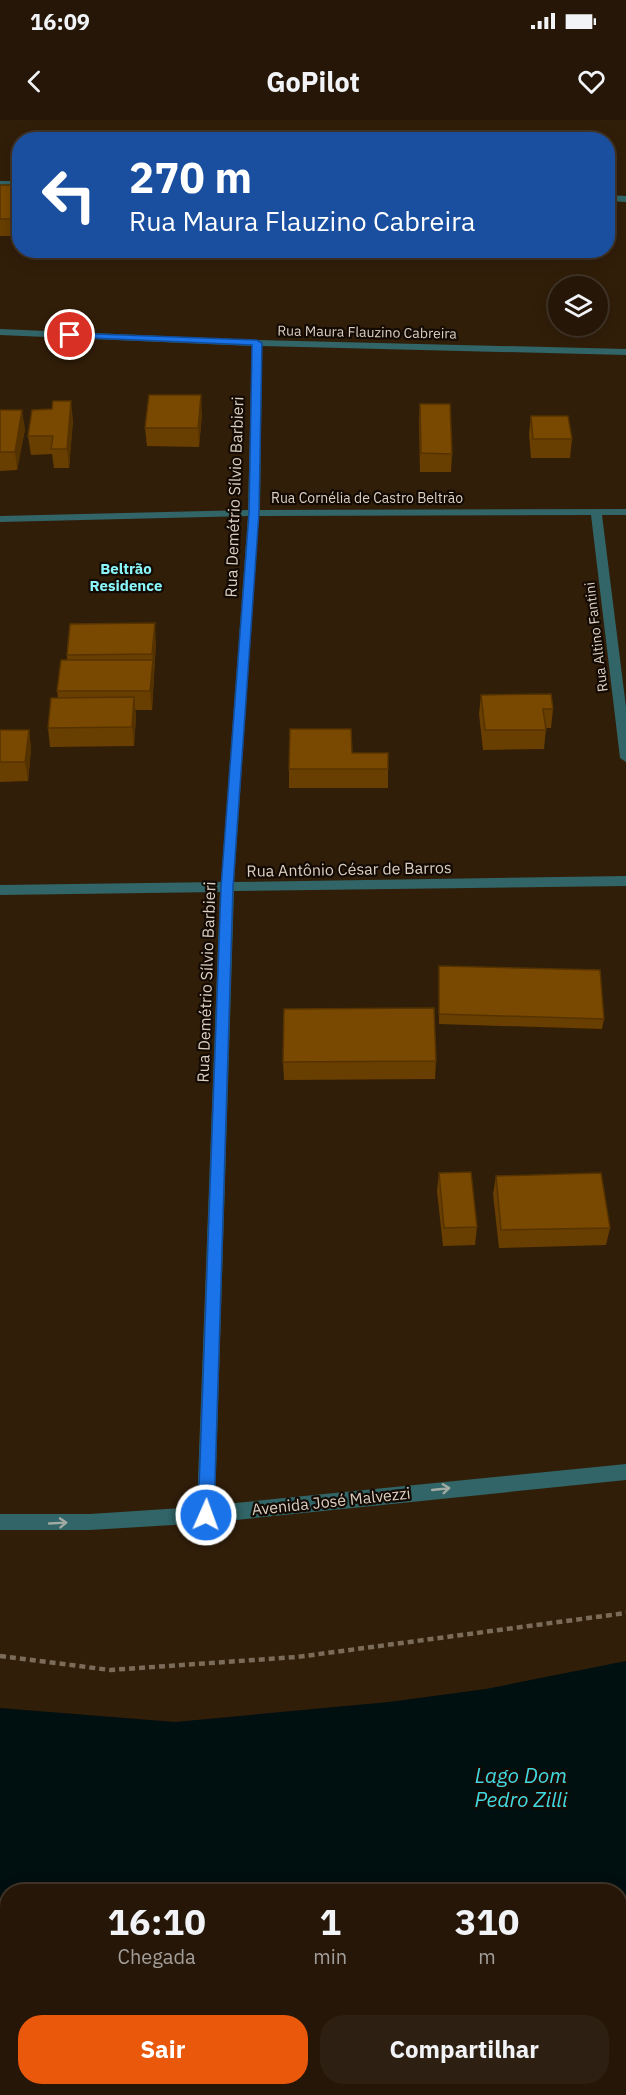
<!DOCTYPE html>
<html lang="pt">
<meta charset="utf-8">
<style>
:root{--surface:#251607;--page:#2d1f11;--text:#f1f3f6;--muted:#a39f9b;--line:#423528;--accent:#ea580c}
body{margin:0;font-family:"IBM Plex Sans",sans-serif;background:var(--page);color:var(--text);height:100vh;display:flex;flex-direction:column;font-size:22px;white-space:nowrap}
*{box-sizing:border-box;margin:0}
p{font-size:20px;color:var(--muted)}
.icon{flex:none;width:33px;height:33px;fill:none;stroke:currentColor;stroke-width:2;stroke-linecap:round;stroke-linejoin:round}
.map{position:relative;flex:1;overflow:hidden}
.details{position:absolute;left:0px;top:1764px;width:627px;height:212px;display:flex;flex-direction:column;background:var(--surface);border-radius:24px 24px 0 0;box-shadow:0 3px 15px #0003,0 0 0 2px var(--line)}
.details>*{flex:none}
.banner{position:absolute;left:12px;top:12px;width:603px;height:126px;border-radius:24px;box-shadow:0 3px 15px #0003,0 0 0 2px var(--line);background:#1a4fa0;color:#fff;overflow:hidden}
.buttons{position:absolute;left:548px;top:156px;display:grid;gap:12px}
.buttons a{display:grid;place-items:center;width:60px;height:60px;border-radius:50%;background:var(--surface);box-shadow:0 3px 15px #0003,0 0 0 2px var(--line);font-size:30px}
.pin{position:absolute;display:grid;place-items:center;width:51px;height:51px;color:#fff;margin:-26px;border:3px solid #fff;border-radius:50%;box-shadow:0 2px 6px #0007}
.me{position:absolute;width:66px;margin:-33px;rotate:2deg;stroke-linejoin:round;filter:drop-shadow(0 0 4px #0008)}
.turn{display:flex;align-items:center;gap:21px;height:126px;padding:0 18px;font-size:27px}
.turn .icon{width:78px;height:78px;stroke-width:2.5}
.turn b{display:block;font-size:42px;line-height:51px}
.eta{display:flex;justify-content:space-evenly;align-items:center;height:102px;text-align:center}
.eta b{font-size:36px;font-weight:700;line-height:42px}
.button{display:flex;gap:12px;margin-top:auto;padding:12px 18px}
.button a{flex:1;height:69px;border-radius:24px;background:var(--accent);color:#fff;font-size:24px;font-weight:700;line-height:69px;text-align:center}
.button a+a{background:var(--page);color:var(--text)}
.status{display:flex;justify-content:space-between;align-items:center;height:42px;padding:0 30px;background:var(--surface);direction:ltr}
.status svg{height:16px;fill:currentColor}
header{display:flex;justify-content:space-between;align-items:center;height:78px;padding:0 18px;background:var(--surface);font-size:27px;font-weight:700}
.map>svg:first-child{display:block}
.water{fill:#000f10;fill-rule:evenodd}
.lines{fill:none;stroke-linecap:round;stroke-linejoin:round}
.path{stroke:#7b6b59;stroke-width:4.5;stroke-dasharray:6 4;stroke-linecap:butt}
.minor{fill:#316567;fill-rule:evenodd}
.wall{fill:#693f01}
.shaded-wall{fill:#553301}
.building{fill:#7a4901;stroke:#553301;stroke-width:1.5}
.oneway{stroke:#a0aaa2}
.route{fill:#1a73e8;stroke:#114b97;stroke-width:1.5}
.labels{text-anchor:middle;stroke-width:4.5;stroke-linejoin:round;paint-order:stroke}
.far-street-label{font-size:14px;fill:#dccfc2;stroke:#130a03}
.far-neighbourhood-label{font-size:15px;font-weight:bold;fill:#8af6fa;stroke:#130a03}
.street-label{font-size:16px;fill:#dccfc2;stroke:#130a03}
.near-water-label{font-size:21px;font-style:italic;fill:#41d9df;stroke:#130a03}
</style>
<div class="status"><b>16:09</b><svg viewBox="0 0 49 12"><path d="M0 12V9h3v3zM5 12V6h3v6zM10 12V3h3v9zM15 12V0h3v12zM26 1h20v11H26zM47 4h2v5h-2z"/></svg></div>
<header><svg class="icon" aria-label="back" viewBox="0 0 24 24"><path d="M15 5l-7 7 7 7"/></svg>GoPilot<svg class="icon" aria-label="heart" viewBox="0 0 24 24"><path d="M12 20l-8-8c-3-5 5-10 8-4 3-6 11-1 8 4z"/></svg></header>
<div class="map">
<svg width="626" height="1975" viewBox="0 0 626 1975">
<rect width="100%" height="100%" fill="#311e09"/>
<path class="water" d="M626 1541V1975H0V1588L175 1602 389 1582 486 1569ZM8 1772H620V1968H8Z"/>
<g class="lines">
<path class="path" d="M0 1536 110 1550 297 1537 626 1493"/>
<g class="minor">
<rect x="0" y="61" width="20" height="6"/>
<path d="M608 75 626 76V82L608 81Z"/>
<path d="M0 209 257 220 626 229V235L262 226 260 390 626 389V395H602L626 587V642L620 638 591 395 259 396 234 762 626 756V766L234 771 215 1385 626 1344V1360L206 1403 90 1410H0V1394H90L197 1387 220 772 0 775V765L221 762 248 396 0 402V396L248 390 252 226 0 215Z"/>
</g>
</g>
<g class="wall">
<path d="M0 65H20V130L18 116H0Z"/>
<path d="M420 284 452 334 451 352H420L419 302Z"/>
<path d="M52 289 73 300 69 348H54L52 334 31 335 28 316Z"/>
<path d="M0 290 25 309 17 350 0 351Z"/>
<path d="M202 294 199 327 147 326 145 308Z"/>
<path d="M531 296 572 319 570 338H531L529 314Z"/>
<path d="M156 522 152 590H135L136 596 134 626 50 627 48 608 58 578 57 571 67 540V535Z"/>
<path d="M481 575 553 589 551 608H546L544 629 483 630 479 594Z"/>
<path d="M0 610H29L31 629 28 661 0 662Z"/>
<path d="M352 633 388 649V668H289V649Z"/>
<path d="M439 846 604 899 602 909 439 904Z"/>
<path d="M436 941 435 959 284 960 283 942Z"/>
<path d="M439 1053 477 1107 475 1125 443 1126 437 1071Z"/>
<path d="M496 1056 610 1108 606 1125 499 1128 493 1074Z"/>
</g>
<g class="shaded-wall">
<path d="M201 275 202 294 199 327 198 308Z"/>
<path d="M71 281 73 300 69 348 67 329Z"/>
<path d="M22 290 25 309 17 350 15 332Z"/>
<path d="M155 503 156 522 152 590 150 571Z"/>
<path d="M134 577 136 596 134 626 132 607Z"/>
<path d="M29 610 31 629 28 661 25 642Z"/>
</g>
<g class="building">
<path d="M0 65H20L19 99H0Z"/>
<path d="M149 275H201L198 308H145Z"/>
<path d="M53 281H71L67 329H51L53 316H28L32 290 52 289Z"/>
<path d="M420 284H450L452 334 421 333Z"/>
<path d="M0 290H22L15 332H0Z"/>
<path d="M531 296H568L572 319H533Z"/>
<path d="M155 503 152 534 67 535 70 504Z"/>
<path d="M61 540H153L150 571H57Z"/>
<path d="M551 574 553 589H543L546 610H485L481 575Z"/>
<path d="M134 577 132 607 48 608 51 578Z"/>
<path d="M290 609H351L352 633H388V649H289Z"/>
<path d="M0 610H29L25 642H0Z"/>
<path d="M439 846 600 850 604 899 439 894Z"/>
<path d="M434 888 436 941 283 942 284 889Z"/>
<path d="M471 1052 477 1107 444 1108 439 1053Z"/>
<path d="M601 1053 610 1108 501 1110 496 1056Z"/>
</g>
<defs><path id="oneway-shaft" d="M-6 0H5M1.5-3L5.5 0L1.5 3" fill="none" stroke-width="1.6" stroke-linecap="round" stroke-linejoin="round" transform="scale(1.5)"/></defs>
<g class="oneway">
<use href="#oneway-shaft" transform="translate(441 1369) rotate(-6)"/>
<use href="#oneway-shaft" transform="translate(58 1403) rotate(-3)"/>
</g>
<path class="route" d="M70 213 257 220 262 223 259 393 233 767 214 1395 212 1400 206 1402 201 1400 198 1395 221 767 249 393 252 225 67 217V213Z"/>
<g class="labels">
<g class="far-street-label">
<text transform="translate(367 212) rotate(1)" y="5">Rua Maura Flauzino Cabreira</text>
<text x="367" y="383">Rua Cornélia de Castro Beltrão</text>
<text transform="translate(596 517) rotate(-97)" y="5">Rua Altino Fantini</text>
</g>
<g class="far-neighbourhood-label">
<text x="126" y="454">Beltrão<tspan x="126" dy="17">Residence</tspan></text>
</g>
<g class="street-label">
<text transform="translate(234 377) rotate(-88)" y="6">Rua Demétrio Sílvio Barbieri</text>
<text transform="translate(349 749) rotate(-1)" y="6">Rua Antônio César de Barros</text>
<text transform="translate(206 862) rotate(-88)" y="6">Rua Demétrio Sílvio Barbieri</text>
<text transform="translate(331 1381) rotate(-6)" y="6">Avenida José Malvezzi</text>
</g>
<g class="near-water-label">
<text x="521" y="1663">Lago Dom<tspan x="521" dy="24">Pedro Zilli</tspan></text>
</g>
</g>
</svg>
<div class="buttons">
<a><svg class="icon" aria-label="layers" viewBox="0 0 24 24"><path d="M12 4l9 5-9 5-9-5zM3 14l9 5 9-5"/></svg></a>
</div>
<div class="pin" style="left:70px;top:215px;background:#d93025"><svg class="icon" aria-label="arrive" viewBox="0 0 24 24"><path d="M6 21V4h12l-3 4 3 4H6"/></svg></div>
<svg class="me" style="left:206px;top:1395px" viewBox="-20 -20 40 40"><circle r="17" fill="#1a73e8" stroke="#fff" stroke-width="3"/><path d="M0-11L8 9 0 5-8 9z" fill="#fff"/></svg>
<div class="banner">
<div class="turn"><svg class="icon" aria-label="left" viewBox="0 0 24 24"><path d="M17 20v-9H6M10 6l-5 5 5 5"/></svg><div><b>270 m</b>Rua Maura Flauzino Cabreira</div></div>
</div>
<section class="details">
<div class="eta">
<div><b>16:10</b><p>Chegada</p></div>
<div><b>1</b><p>min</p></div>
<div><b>310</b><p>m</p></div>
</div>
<div class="button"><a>Sair</a><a>Compartilhar</a></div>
</section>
</div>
